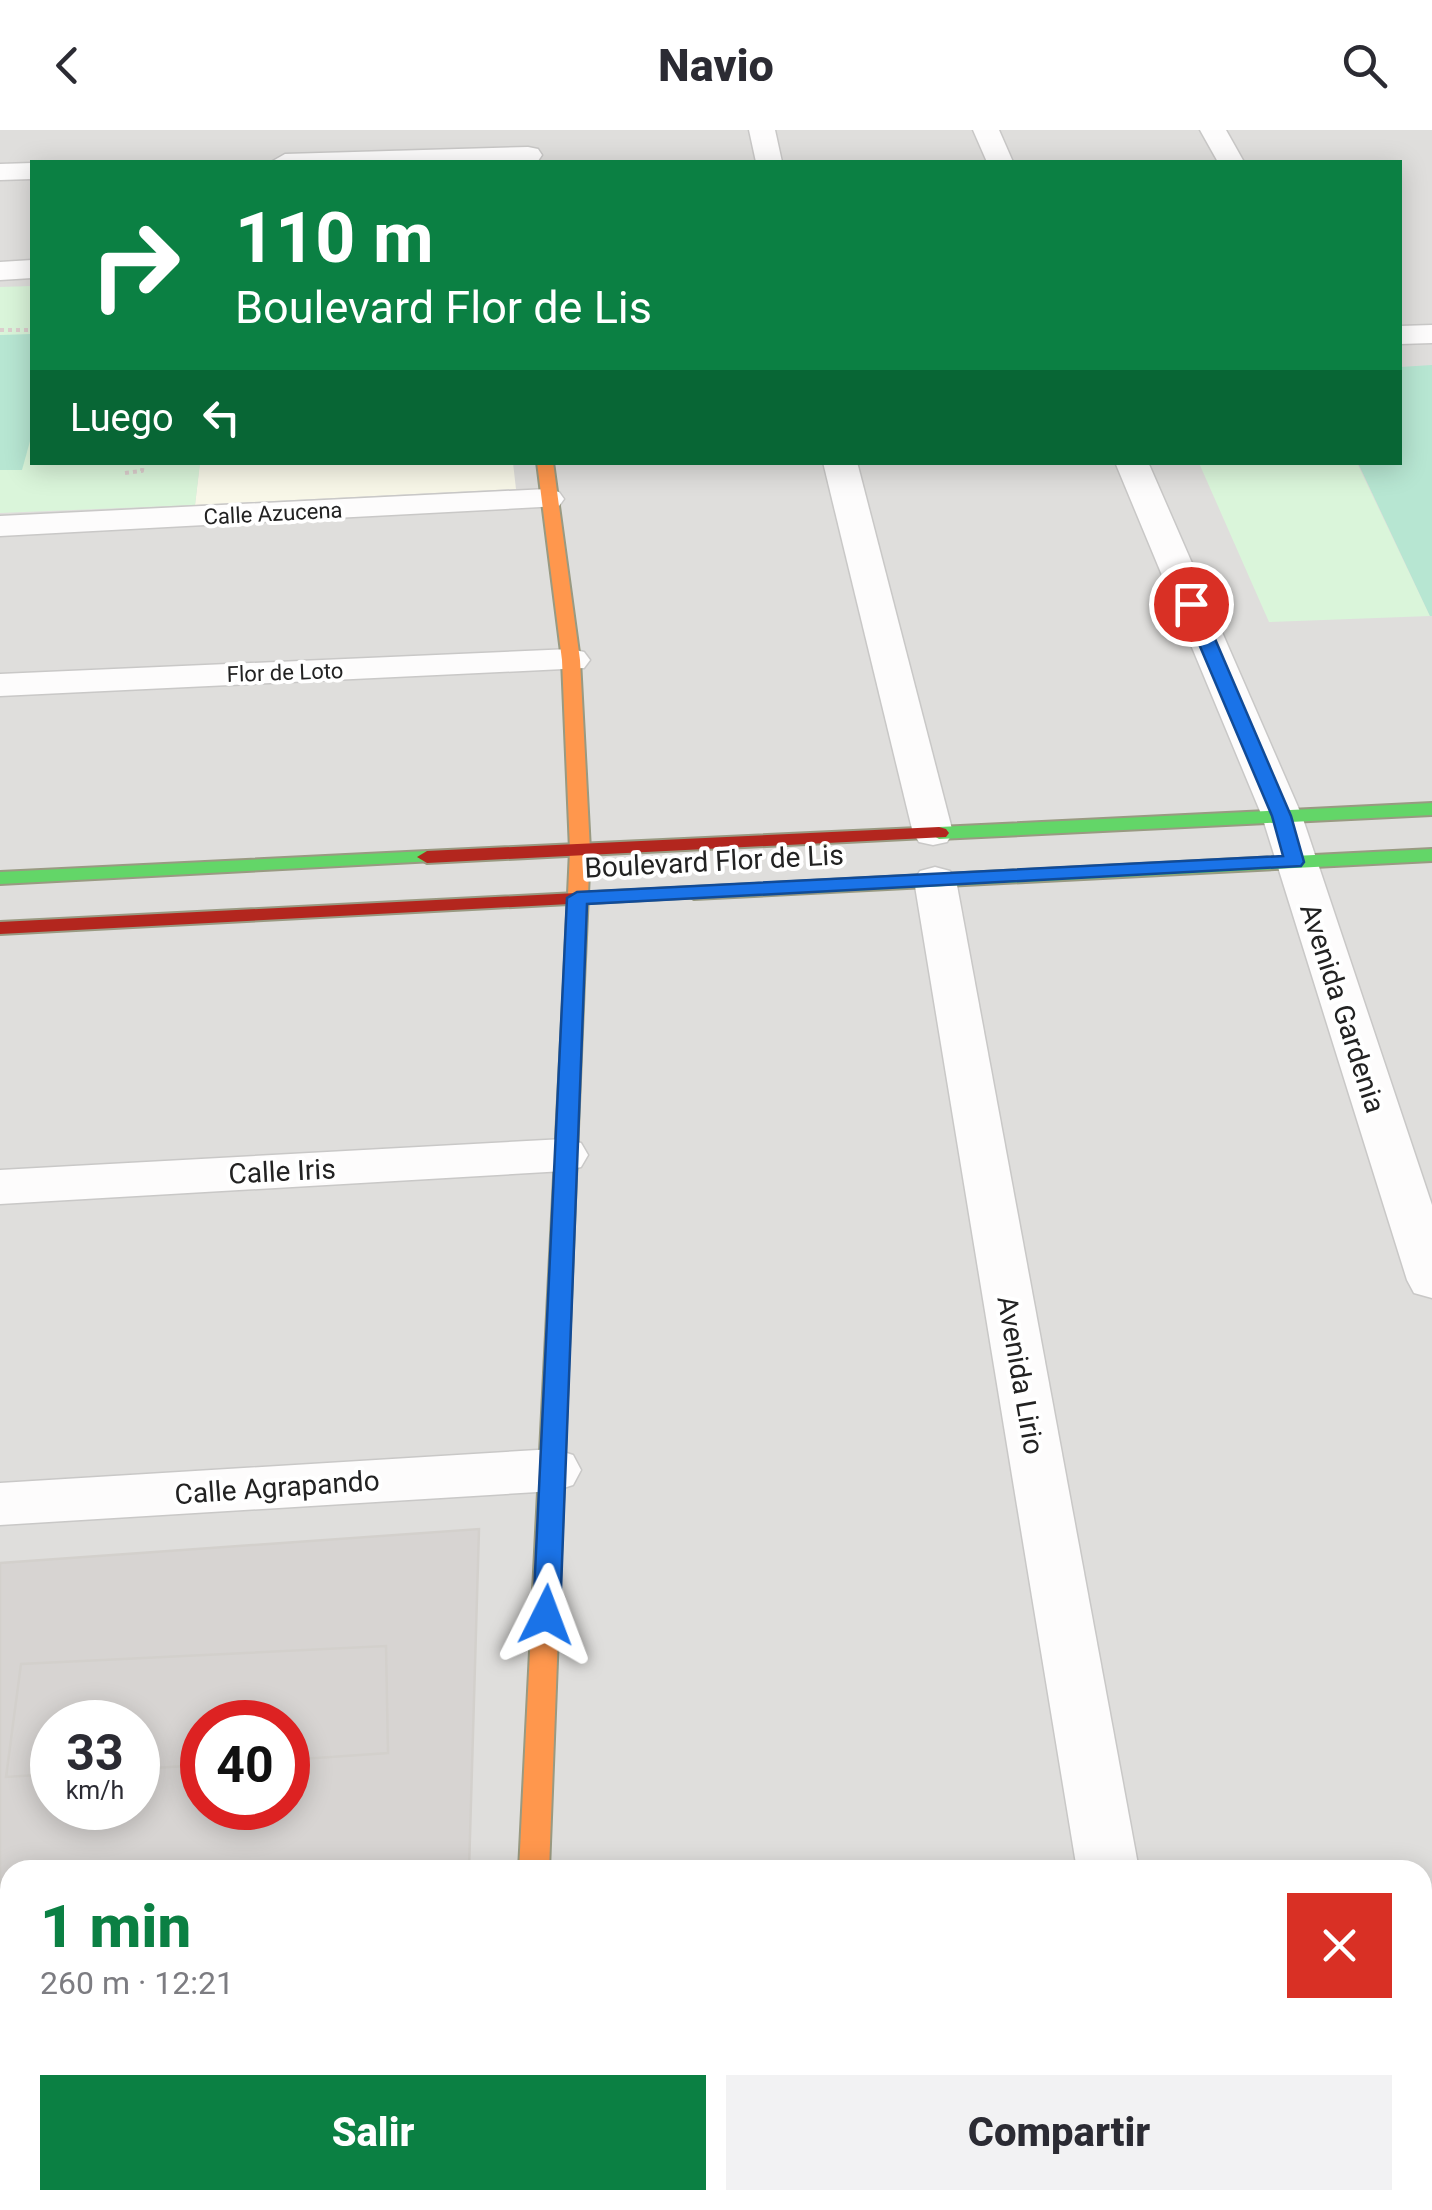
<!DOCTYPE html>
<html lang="es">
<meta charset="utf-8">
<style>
:root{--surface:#fff;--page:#f2f2f3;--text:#2b2b33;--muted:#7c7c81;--accent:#0b8043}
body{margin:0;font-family:Roboto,sans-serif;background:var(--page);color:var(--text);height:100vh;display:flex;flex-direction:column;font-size:38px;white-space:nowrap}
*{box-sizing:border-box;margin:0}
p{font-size:32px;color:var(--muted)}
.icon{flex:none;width:55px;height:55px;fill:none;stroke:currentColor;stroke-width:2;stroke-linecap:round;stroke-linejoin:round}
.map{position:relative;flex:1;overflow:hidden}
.panel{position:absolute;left:0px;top:1730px;width:1432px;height:350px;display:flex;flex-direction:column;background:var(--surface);border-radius:30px 30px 0 0;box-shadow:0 5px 25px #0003}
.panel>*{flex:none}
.top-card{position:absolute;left:30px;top:30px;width:1372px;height:305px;border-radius:0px;box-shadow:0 5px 25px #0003;background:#0b8043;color:#fff;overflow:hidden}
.speed{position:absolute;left:30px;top:1570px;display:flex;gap:20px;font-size:50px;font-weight:700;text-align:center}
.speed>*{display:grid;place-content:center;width:130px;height:130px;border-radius:50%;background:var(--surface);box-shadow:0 5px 25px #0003;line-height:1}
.speed small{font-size:25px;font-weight:400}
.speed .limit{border:15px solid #d22;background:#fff;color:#111}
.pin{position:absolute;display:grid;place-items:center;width:85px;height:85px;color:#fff;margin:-42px;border:5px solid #fff;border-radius:50%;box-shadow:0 2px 10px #0007}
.me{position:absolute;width:110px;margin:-55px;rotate:3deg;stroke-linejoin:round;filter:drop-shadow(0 0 8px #0008)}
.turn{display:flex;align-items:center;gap:35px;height:210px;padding:0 40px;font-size:45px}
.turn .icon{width:130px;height:130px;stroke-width:2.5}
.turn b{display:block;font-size:70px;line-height:85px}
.then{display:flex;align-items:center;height:95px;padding:0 40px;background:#0003;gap:20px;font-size:38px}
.round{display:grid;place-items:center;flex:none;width:105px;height:105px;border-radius:0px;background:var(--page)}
.head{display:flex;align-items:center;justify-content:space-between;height:170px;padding:0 40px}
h1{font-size:60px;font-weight:800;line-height:75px;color:var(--accent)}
.action{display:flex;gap:20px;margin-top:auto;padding:20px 40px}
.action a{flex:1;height:115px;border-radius:0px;background:var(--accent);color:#fff;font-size:40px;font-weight:800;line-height:115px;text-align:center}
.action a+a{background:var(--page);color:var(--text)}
header{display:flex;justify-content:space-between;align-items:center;height:130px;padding:0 40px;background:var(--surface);font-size:45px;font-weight:800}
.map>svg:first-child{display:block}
.residential{fill:#dfdedc;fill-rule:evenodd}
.education{fill:#f8f7e8}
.park{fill:#daf5da}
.pitch{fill:#b7e6d2}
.building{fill:#d7d4d2;stroke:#d3d0cc;stroke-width:2.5;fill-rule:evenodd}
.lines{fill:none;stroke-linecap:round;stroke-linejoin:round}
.street-casing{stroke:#c9c8c7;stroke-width:3}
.fast-casing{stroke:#999a82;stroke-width:4}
.slow-casing{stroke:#999a82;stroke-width:4}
.jam-casing{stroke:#999a82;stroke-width:4}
.path{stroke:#dccecd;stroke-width:4;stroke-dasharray:4 4;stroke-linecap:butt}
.street{fill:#fdfcfc;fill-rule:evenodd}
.fast{fill:#63d668;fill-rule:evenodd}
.slow{fill:#ff974d;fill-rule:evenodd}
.jam{fill:#b3261e;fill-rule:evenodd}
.route{fill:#1a73e8;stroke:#114b97;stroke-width:2.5}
.labels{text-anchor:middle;stroke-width:8;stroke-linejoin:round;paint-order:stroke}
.far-street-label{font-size:22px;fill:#222;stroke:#fff}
.street-label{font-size:28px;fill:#222;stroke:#fff}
</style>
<header><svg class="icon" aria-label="back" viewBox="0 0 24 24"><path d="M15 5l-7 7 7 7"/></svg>Navio<svg class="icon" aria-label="search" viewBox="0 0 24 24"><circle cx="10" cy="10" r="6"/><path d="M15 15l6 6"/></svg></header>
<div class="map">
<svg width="1432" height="2080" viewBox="0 0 1432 2080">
<rect width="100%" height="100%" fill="#f0eeeb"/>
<path class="residential" d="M0 0H1432V2080H0ZM32 32H1400V332H32ZM52 1592H138V1678H52ZM202 1592H288V1678H202ZM10 1740H1422V2070H10Z"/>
<path class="education" d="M200 332 513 333 516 359 195 375Z"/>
<g class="park">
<path d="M32 156V332L200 333 195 375 0 383V157Z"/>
<path d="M1199 333H1357L1430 486 1269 492Z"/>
</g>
<g class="pitch">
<path d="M32 204V304L22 340H0V205Z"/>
<path d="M1432 235V486H1430L1358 333 1400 332V237Z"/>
</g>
<g class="building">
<path d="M479 1399 469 1740H10V2070H460V2080H0V1433ZM52 1592H138V1678H52ZM202 1592H288V1678H202Z"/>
<path d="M386 1516 388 1623 288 1630V1592H202V1635L138 1639V1592H52V1644L6 1647 21 1534Z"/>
</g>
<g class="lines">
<g class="street-casing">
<g id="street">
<path d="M749 0H775L782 32H756Z"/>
<path d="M973 0H999L1013 32H987Z"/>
<path d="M1200 0H1226L1244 32H1218Z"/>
<path d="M528 17 538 19 542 25 538 31 271 32 285 24Z"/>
<path d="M32 33V49L0 50V34Z"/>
<path d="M32 130V148L0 150V132Z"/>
<path d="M1432 195V213L1400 214V196Z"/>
<path d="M823 332H857L953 703 947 712 933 715 919 712 913 703Z"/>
<path d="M1115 332H1148L1302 686 1432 1075V1168L1414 1163 1407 1150 1262 686Z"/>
<path d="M547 359 559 362 564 369 559 376 0 406V386Z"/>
<path d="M571 519 584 522 590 530 584 538 0 566V544Z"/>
<path d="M935 737 950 741 956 750 1139 1740H1077L914 750 920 741Z"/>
<path d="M564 1009 581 1013 588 1025 581 1037 564 1041 0 1074V1040Z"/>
<path d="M554 1319 573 1325 581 1340 573 1355 554 1361 0 1395V1353Z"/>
<path d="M1422 2032 1432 2033V2080H1394L1390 2070H1422Z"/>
<rect x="482" y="2070" width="68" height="10"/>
</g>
</g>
<g class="fast-casing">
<g id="fast">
<path d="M1432 673V685L939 709 929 703 939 697Z"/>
<path d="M1432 719V731L694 769 684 763 694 757Z"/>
<path d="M427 721 437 727 434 731 0 754V742Z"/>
<path d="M574 845 584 852 568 1243 565 1250H547L544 1243 564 852Z"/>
</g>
</g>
<g class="slow-casing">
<g id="slow">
<path d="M537 332H553L580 530 590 720 584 852 574 859 564 852 570 720 562 530Z"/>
<path d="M556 1234 565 1236 568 1243 549 1740H519L544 1243 547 1236Z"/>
</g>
</g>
<g class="jam-casing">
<g id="jam">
<path d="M939 697 946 699 949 703 946 707 427 733 417 727 427 721Z"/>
<path d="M694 757 704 763 701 767 0 804V792Z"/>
</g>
</g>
<g class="path">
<path d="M0 200H32"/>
<path d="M125 343 142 341 143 332"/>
</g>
<use href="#street" class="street"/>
<use href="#fast" class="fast"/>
<use href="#slow" class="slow"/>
<use href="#jam" class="jam"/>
</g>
<path class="route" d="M1191 469 1200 474 1291 686 1304 732 1301 736 587 774 560 1485 556 1493H537L533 1485 567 768 577 762 1283 726 1272 686 1182 474Z"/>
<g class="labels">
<g class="far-street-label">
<text transform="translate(273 383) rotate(-3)" y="8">Calle Azucena</text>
<text transform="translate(285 542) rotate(-2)" y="8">Flor de Loto</text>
</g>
<g class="street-label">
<text transform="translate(714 731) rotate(-3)" y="10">Boulevard Flor de Lis</text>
<text transform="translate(1343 878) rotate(72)" y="10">Avenida Gardenia</text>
<text transform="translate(282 1041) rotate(-3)" y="10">Calle Iris</text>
<text transform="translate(1021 1245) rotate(80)" y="10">Avenida Lirio</text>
<text transform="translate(277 1357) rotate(-4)" y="10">Calle Agrapando</text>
</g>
</g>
</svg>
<div class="speed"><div>33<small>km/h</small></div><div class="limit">40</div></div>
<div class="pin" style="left:1191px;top:474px;background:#d93025"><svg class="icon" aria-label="arrive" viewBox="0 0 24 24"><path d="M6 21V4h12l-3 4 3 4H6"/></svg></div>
<svg class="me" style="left:546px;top:1485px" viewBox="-20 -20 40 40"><path d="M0-17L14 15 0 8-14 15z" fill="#1a73e8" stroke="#fff" stroke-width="4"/></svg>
<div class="top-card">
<div class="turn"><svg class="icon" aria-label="right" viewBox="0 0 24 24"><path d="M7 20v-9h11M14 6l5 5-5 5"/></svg><div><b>110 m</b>Boulevard Flor de Lis</div></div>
<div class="then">Luego<svg class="icon" aria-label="left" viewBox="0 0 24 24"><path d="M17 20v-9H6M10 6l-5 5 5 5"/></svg></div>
</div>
<section class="panel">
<div class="head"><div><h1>1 min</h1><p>260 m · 12:21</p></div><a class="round" style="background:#d93025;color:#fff"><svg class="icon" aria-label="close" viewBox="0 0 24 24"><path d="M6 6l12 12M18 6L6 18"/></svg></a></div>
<div class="action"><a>Salir</a><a>Compartir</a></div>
</section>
</div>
